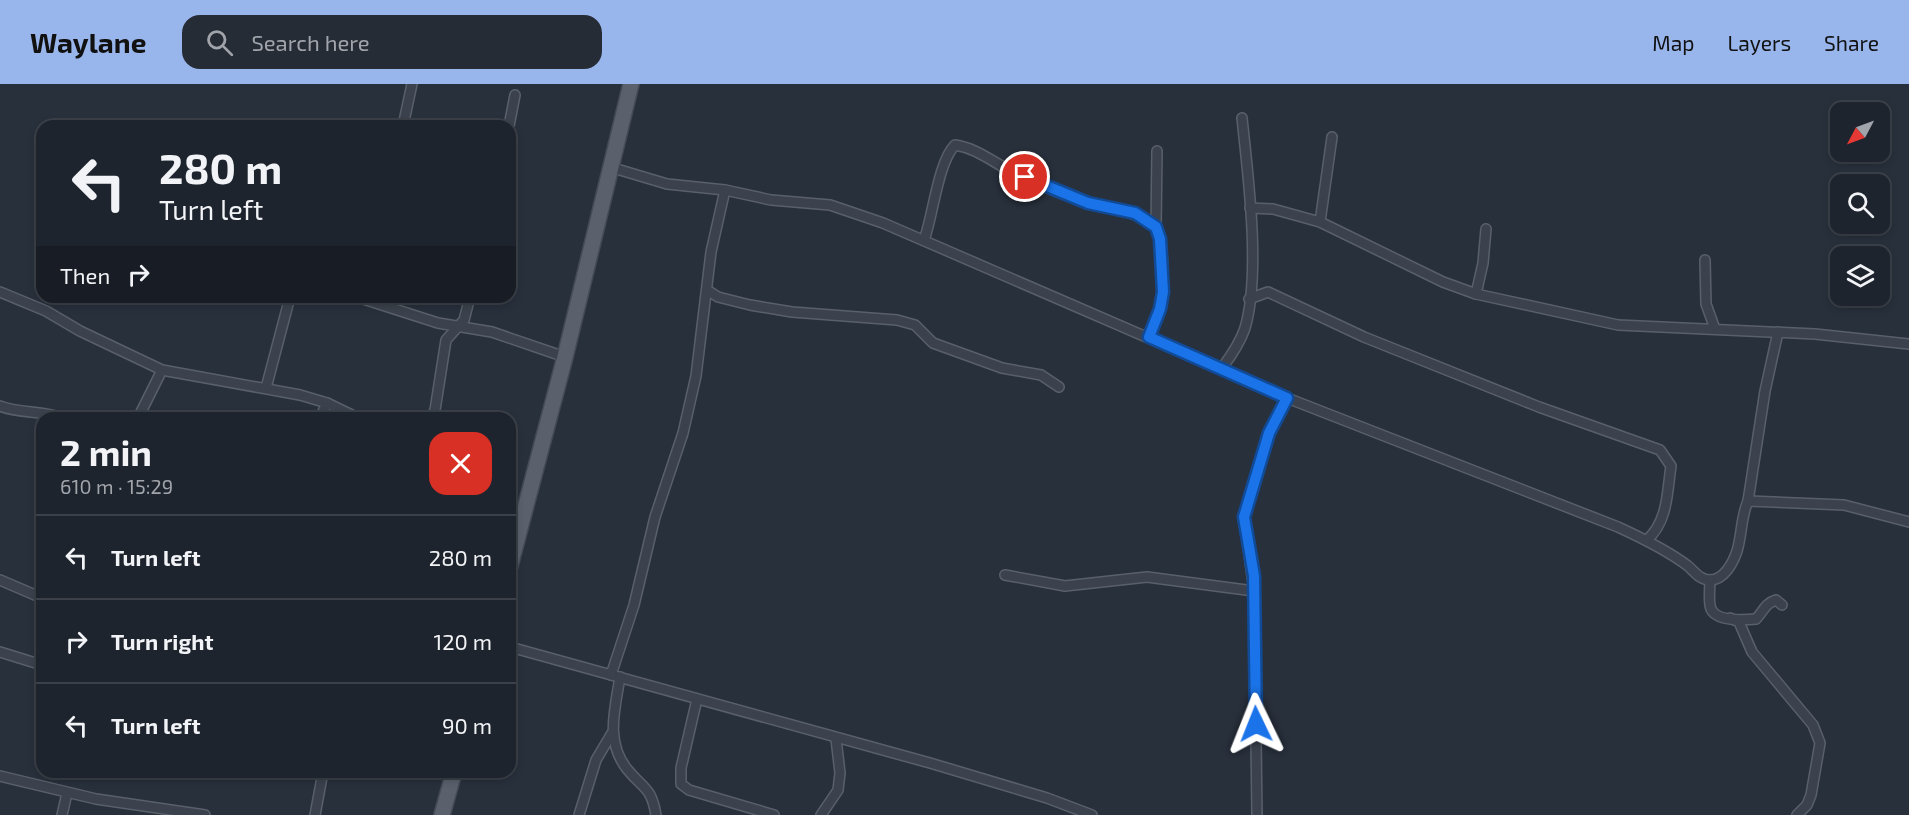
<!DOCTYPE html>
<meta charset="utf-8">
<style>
:root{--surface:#1e242d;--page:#262c35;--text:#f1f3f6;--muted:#a1a4aa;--line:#3c4149;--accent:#98b5ec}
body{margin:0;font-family:"Exo 2",sans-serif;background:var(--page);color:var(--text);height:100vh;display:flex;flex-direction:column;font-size:22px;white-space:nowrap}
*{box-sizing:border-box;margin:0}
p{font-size:20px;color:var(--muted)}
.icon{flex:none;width:33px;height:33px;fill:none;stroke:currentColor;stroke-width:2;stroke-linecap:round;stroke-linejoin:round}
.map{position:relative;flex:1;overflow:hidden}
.side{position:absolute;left:36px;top:328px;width:480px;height:366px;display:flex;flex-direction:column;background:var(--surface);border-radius:18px;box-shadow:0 3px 9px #0003,0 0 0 2px var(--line)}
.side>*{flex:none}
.top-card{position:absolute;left:36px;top:36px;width:480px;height:183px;border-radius:18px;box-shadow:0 3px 9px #0003,0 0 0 2px var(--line);background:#1e242d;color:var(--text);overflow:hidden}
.needle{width:39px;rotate:229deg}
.buttons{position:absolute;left:1830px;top:18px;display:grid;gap:12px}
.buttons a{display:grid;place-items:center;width:60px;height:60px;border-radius:12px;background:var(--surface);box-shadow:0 3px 9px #0003,0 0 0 2px var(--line);font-size:30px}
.pin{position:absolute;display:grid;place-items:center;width:51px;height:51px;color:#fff;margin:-26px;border:3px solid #fff;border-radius:50%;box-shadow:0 2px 6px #0007}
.me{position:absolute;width:66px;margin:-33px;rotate:358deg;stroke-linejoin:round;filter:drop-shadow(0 0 4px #0008)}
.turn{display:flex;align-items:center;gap:21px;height:126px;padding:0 24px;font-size:27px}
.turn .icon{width:78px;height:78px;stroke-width:2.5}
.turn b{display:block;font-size:42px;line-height:51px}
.then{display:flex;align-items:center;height:57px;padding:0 24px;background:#0003;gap:12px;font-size:22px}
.round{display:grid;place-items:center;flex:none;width:63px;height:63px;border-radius:18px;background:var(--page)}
.summary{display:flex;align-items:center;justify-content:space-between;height:102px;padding:0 24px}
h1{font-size:36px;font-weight:700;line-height:45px}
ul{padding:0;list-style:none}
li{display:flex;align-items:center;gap:18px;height:84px;padding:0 24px;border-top:2px solid var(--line)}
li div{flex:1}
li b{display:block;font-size:22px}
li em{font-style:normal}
header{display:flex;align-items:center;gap:36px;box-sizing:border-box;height:84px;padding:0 30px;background:var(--accent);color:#111}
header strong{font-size:28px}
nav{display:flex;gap:33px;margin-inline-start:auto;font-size:21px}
.search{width:420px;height:54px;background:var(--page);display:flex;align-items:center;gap:15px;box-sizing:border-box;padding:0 21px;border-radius:18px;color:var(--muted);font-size:22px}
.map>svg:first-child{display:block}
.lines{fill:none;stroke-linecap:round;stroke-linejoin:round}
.minor-casing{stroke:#59606a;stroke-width:12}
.primary-casing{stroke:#444b56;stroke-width:18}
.minor{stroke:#3b424d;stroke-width:9}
.primary{stroke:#5a616c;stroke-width:15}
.route-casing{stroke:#114b97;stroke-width:15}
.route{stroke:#1a73e8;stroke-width:10}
</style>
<header>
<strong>Waylane</strong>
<div class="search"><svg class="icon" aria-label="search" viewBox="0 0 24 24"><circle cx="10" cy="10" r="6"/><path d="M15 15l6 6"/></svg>Search here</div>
<nav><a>Map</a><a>Layers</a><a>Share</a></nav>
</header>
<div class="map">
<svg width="1909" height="731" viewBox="0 0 1909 731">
<rect width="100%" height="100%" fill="#28303c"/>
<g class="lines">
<g class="minor-casing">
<g id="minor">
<path d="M403 42 412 0"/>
<path d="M509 42 515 11"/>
<path d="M610 83 667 100 725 106 771 116 830 121 883 139 1287 314 1618 443C1642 454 1667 466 1688 482 1695 488 1700 496 1710 496 1724 496 1733 479 1737 467 1742 451 1741 432 1748 417L1844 421 1909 438"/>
<path d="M1250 124 1273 125 1320 138 1443 198 1476 210 1618 241 1815 250 1909 260"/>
<path d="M1320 138 1332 53"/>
<path d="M1156 143 1157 67"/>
<path d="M924 156C933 132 938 78 955 61 976 64 991 77 1009 86 1031 98 1054 107 1077 115 1098 123 1141 127 1154 142 1165 154 1164 207 1161 223 1158 233 1153 243 1149 253"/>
<path d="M1705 176 1706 220 1715 245"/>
<path d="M707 206 718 213 750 221 792 228 897 236 915 241 933 259 1002 284 1041 291 1059 303"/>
<path d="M0 208 46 227 80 247 162 286 300 311 327 319 356 333 381 334"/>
<path d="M1476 210 1483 179 1486 145"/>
<path d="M357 213 438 239 492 248 565 273"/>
<path d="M1249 215 1268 208 1364 253 1539 323 1660 366 1671 382C1667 409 1668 437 1647 456"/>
<path d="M1222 284C1231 272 1240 259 1245 244 1261 189 1248 92 1242 34"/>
<path d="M266 304 290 213"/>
<path d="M0 322C20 330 42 326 62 334"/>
<path d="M138 334 162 286"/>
<path d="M320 334 327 319"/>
<path d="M431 334 435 326 446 256 464 236 470 213"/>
<path d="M1748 417 1765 307 1778 248"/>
<path d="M1005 491 1065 502 1147 493 1254 507 1244 433 1269 349 1287 314"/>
<path d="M0 496 42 514"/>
<path d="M1710 496C1710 505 1708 518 1711 525 1717 538 1745 536 1756 535 1764 527 1764 520 1776 516L1782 521"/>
<path d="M1254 507 1257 731"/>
<path d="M1730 534 1739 538 1752 568 1813 641 1820 659 1811 711 1807 721 1797 731"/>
<path d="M510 563 930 679 1047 714 1092 731"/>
<path d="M0 568 42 581"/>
<path d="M611 591 634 521 655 433 683 349 696 292 711 168 725 106"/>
<path d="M620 593C615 625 605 657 627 685 643 705 651 702 656 731"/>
<path d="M697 615 681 684V700L689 706 774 731"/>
<path d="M0 692 96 715 205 731"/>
<path d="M62 731 67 709"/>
<path d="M315 731 323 688"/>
<path d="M579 731 596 676 612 649"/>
<path d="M821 731 838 706 840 689 836 655"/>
</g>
</g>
<g class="primary-casing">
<g id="primary">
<path d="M510 482 565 273 631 0"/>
<path d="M442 731 454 688"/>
</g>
</g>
<use href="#minor" class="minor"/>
<use href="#primary" class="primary"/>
</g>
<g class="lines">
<g class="route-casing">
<path id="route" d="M1025 93 1088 119 1135 129 1156 143 1160 155 1163 208 1160 225 1149 253 1287 314 1269 349 1244 433 1254 492 1256 640"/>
</g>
<use href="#route" class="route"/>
</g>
</svg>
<div class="buttons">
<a><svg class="needle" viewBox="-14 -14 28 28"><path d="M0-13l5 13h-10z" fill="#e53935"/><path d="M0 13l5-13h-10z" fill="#a1a4aa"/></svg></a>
<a><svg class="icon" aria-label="search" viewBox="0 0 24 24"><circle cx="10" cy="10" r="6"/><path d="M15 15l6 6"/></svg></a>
<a><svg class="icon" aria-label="layers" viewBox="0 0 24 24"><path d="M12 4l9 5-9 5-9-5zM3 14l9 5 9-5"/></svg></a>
</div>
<div class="pin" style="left:1025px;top:93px;background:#d93025"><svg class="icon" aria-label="arrive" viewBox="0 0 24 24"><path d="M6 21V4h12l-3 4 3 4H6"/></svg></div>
<svg class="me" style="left:1256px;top:640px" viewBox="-20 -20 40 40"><path d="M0-17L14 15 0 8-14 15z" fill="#1a73e8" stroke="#fff" stroke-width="4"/></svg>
<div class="top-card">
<div class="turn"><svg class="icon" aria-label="left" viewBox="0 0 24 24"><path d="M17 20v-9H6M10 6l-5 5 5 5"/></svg><div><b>280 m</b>Turn left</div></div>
<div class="then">Then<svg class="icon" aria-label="right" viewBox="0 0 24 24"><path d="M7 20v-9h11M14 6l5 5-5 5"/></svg></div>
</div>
<section class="side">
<div class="summary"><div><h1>2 min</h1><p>610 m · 15:29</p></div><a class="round" style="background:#d93025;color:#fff"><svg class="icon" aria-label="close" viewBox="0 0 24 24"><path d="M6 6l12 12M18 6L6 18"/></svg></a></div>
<ul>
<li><svg class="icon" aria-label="left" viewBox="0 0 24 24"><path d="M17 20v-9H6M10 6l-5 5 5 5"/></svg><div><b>Turn left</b></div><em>280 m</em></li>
<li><svg class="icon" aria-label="right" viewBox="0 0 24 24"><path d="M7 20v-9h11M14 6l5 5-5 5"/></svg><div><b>Turn right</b></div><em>120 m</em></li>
<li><svg class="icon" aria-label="left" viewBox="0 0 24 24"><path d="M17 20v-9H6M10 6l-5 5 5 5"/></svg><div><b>Turn left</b></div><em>90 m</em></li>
</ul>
</section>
</div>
